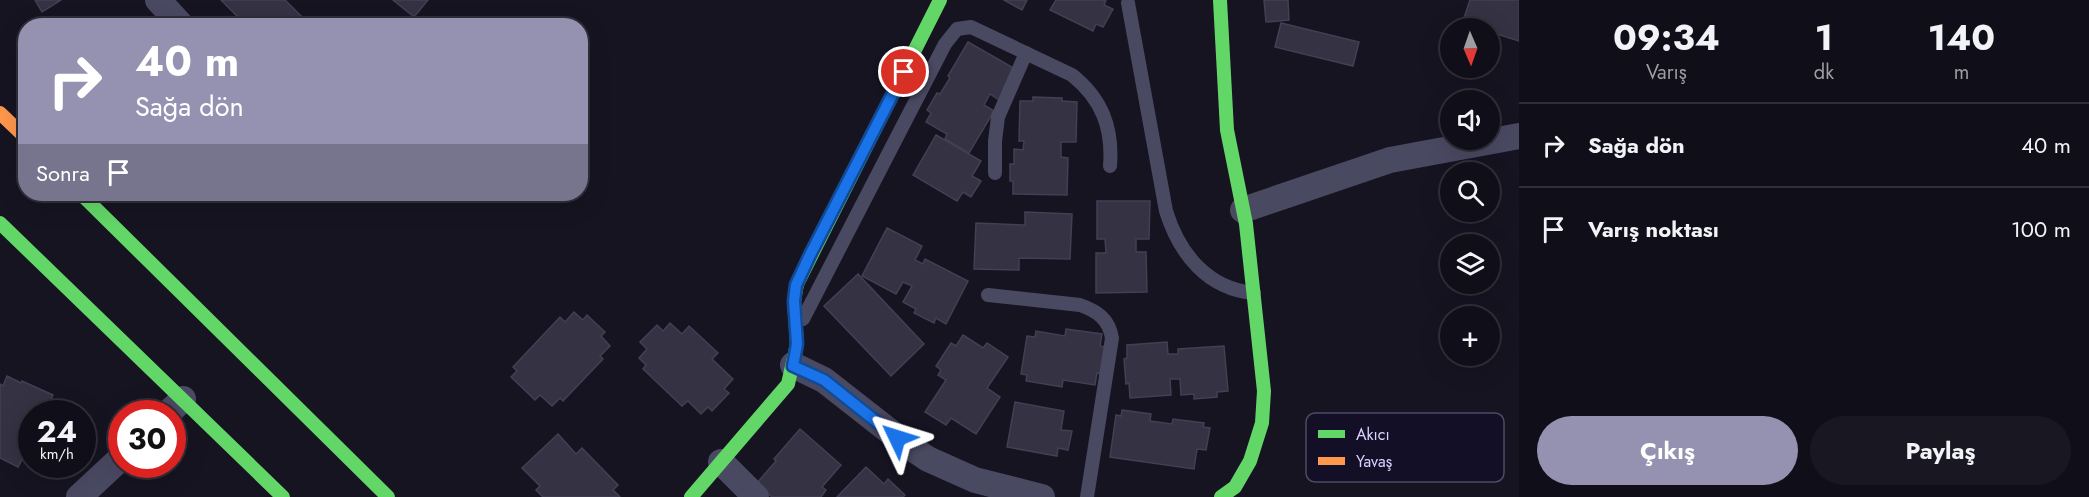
<!DOCTYPE html>
<html lang="tr">
<meta charset="utf-8">
<style>
:root{--surface:#100f19;--page:#191822;--text:#f1f3f6;--muted:#9c9ca2;--line:#302f38;--accent:#9591b1}
body{margin:0;font-family:Jost,sans-serif;background:var(--page);color:var(--text);height:100vh;display:flex;flex-direction:column;font-size:22px;white-space:nowrap}
*{box-sizing:border-box;margin:0}
p{font-size:20px;color:var(--muted)}
.icon{flex:none;width:33px;height:33px;fill:none;stroke:currentColor;stroke-width:2;stroke-linecap:round;stroke-linejoin:round}
.map{position:relative;flex:1;overflow:hidden}
.panel{display:flex;flex-direction:column;background:var(--surface);width:570px}
.panel>*{flex:none}
.banner{position:absolute;left:18px;top:18px;width:570px;height:183px;border-radius:24px;box-shadow:0 6px 24px #0002,0 0 0 2px var(--line);background:#9591b1;color:#fff;overflow:hidden}
.needle{width:39px;rotate:178deg}
.fabs{position:absolute;left:1440px;top:18px;display:grid;gap:12px}
.fabs a{display:grid;place-items:center;width:60px;height:60px;border-radius:50%;background:var(--surface);box-shadow:0 6px 24px #0002,0 0 0 2px var(--line);font-size:30px}
.speed{position:absolute;left:18px;top:400px;display:flex;gap:12px;font-size:30px;font-weight:700;text-align:center}
.speed>*{display:grid;place-content:center;width:78px;height:78px;border-radius:50%;background:var(--surface);box-shadow:0 6px 24px #0002,0 0 0 2px var(--line);line-height:1}
.speed small{font-size:15px;font-weight:400}
.speed .limit{border:9px solid #d22;background:#fff;color:#111}
.pin{position:absolute;display:grid;place-items:center;width:51px;height:51px;color:#fff;margin:-26px;border:3px solid #fff;border-radius:50%;box-shadow:0 2px 6px #0007}
.me{position:absolute;width:66px;margin:-33px;rotate:311deg;stroke-linejoin:round;filter:drop-shadow(0 0 4px #0008)}
.turn{display:flex;align-items:center;gap:21px;height:126px;padding:0 18px;font-size:27px}
.turn .icon{width:78px;height:78px;stroke-width:2.5}
.turn b{display:block;font-size:42px;line-height:51px}
.then{display:flex;align-items:center;height:57px;padding:0 18px;background:#0003;gap:12px;font-size:22px}
.eta{display:flex;justify-content:space-evenly;align-items:center;height:102px;text-align:center}
.eta b{font-size:36px;font-weight:700;line-height:42px}
.action{display:flex;gap:12px;margin-top:auto;padding:12px 18px}
.action a{flex:1;height:69px;border-radius:36px;background:var(--accent);color:#fff;font-size:24px;font-weight:700;line-height:69px;text-align:center}
.action a+a{background:var(--page);color:var(--text)}
ul{padding:0;list-style:none}
li{display:flex;align-items:center;gap:18px;height:84px;padding:0 18px;border-top:2px solid var(--line)}
li div{flex:1}
li b{display:block;font-size:22px}
li em{font-style:normal}
main{display:flex;flex:1;min-height:0}
.map>svg:first-child{display:block}
.building{fill:#343243;stroke:#433f54;stroke-width:1.5}
.lines{fill:none;stroke-linecap:round;stroke-linejoin:round}
.lane{stroke:#4a4962;stroke-width:14}
.street{stroke:#4a4962;stroke-width:26}
.fast{stroke:#63d668;stroke-width:14}
.slow{stroke:#ff974d;stroke-width:14}
.route-casing{stroke:#114b97;stroke-width:15}
.route{stroke:#1a73e8;stroke-width:10}
.key{fill:#130f26;stroke:#4e4a67;stroke-width:1.5}
.key-label{font-size:16px;fill:#d9d4ff}
</style>
<main>
<div class="map">
<svg width="1519" height="497" viewBox="0 0 1519 497">
<rect width="100%" height="100%" fill="#161421"/>
<g class="building">
<path d="M35 0H61L42 12Z"/>
<path d="M221 0H285L311 26H247Z"/>
<path d="M393 0H428L414 17Z"/>
<path d="M1004 0H1027L1022 10Z"/>
<path d="M1056 0H1106L1104 5 1113 9 1103 27 1096 24 1093 31 1050 10Z"/>
<path d="M1264 0H1288L1289 20 1266 22Z"/>
<path d="M1470 0H1519V41L1490 32V28H1477L1462 24Z"/>
<path d="M1281 23 1359 42 1353 66 1275 47Z"/>
<path d="M968 42 1017 70 999 100 990 94 984 105 994 111 969 153 945 139 947 134 926 122 931 113 927 110 937 93 940 94 950 78 948 76Z"/>
<path d="M1033 97 1062 98V101L1077 102 1076 142H1061V157L1068 158 1067 195 1013 194V181H1010V164H1014V149L1023 150 1024 141H1019L1020 101H1033Z"/>
<path d="M936 135 981 161 972 176 981 181 971 197 963 192 957 201 913 175Z"/>
<path d="M1097 201H1150L1149 239H1136V252H1146L1147 292 1096 293V253H1106L1105 239H1097Z"/>
<path d="M1025 212 1072 214 1070 259 1019 258V270L974 269 976 223 1025 225Z"/>
<path d="M887 228 922 246 915 260 923 264 925 259 968 281 946 324 936 318 934 323 914 313 916 309 903 302 912 286 903 282 896 294 862 276Z"/>
<path d="M858 274 924 344 891 376 824 306Z"/>
<path d="M574 312 583 320 587 315 605 332 601 336 610 346 600 356 603 359 563 401 560 398 552 406 540 395 535 400 511 377 517 371 513 367 560 317 565 322Z"/>
<path d="M670 323 682 334 689 326 718 353 712 359 733 379 724 389 729 393 712 411 708 407 701 414 688 401 682 406 643 369 646 365 639 358 647 349 640 342 657 325 663 331Z"/>
<path d="M1066 329 1102 334 1100 346 1106 347 1102 374 1097 373 1095 385 1063 380 1062 387 1026 381 1027 375 1021 374 1027 336 1035 337 1036 331 1065 336Z"/>
<path d="M963 335 983 348 987 343 1008 357 987 388 1000 397 976 434 951 418 946 425 925 412 946 380 938 375 941 370 936 366 951 343 956 346Z"/>
<path d="M1167 342 1168 354H1178V349L1224 346 1228 391 1217 392V397L1194 399V394L1181 395 1180 379H1170L1171 395 1130 398 1129 383 1126 384 1124 359 1127 358V345Z"/>
<path d="M7 376 21 383 22 381 53 395 46 412 50 414H32V462L23 458 18 467 0 458V384L3 386Z"/>
<path d="M1015 402 1064 411 1061 430 1072 431 1068 450 1058 448 1057 456 1007 447Z"/>
<path d="M1122 410 1151 414 1150 421 1172 424 1173 419 1204 423 1203 427 1210 428 1206 450 1197 449 1194 469 1110 457 1116 415 1121 416Z"/>
<path d="M800 429 841 465 822 487 826 490 821 497H772L757 483 776 461 774 459Z"/>
<path d="M558 434 576 454 582 448 618 485 613 490 620 497H543L536 490 540 486 522 468Z"/>
<path d="M866 467 884 484 888 479 905 495 903 497H837Z"/>
</g>
<g class="lines">
<g class="lane">
<path d="M1128 3 1166 211C1179 253 1207 289 1254 293"/>
<path d="M995 173V141L998 117 1026 53"/>
<path d="M988 295 1080 305C1097 311 1109 319 1112 338L1087 497"/>
<path d="M803 319 945 44 957 29 971 27 1072 75C1102 99 1113 128 1110 166"/>
</g>
<g class="street">
<path d="M158 0 182 26"/>
<path d="M1243 210 1390 160 1519 136"/>
<path d="M793 365 824 380 907 445 928 459 975 480 1042 497"/>
<path d="M167 414 183 399"/>
<path d="M721 462 756 497"/>
<path d="M79 497 122 457"/>
</g>
<g class="fast">
<path d="M1220 0 1227 130 1246 224 1264 391 1262 423 1250 461 1235 487 1221 497"/>
<path d="M81 194 388 497"/>
<path d="M0 223 283 497"/>
<path d="M691 497 788 384 797 344 794 301 797 284 940 0"/>
</g>
<path class="slow" d="M0 113 26 138"/>
</g>
<g class="lines">
<g class="route-casing">
<path id="route" d="M897 438 824 380 793 366 797 344 794 301 796 285 810 255 904 72"/>
</g>
<use href="#route" class="route"/>
</g>
<rect x="1306" y="413" width="198" height="69" rx="9" class="key"/>
<rect x="1318" y="430" width="27" height="8" fill="#63d668"/>
<rect x="1318" y="457" width="27" height="8" fill="#ff974d"/>
<g class="key-label">
<text x="1356" y="440">Akıcı</text>
<text x="1356" y="467">Yavaş</text>
</g>
</svg>
<div class="fabs">
<a><svg class="needle" viewBox="-14 -14 28 28"><path d="M0-13l5 13h-10z" fill="#e53935"/><path d="M0 13l5-13h-10z" fill="#9c9ca2"/></svg></a>
<a><svg class="icon" aria-label="sound" viewBox="0 0 24 24"><path d="M4 9h4l5-4v14l-5-4H4zM17 9q2 3 0 6"/></svg></a>
<a><svg class="icon" aria-label="search" viewBox="0 0 24 24"><circle cx="10" cy="10" r="6"/><path d="M15 15l6 6"/></svg></a>
<a><svg class="icon" aria-label="layers" viewBox="0 0 24 24"><path d="M12 4l9 5-9 5-9-5zM3 14l9 5 9-5"/></svg></a>
<a>+</a>
</div>
<div class="speed"><div>24<small>km/h</small></div><div class="limit">30</div></div>
<div class="pin" style="left:904px;top:72px;background:#d93025"><svg class="icon" aria-label="arrive" viewBox="0 0 24 24"><path d="M6 21V4h12l-3 4 3 4H6"/></svg></div>
<svg class="me" style="left:897px;top:438px" viewBox="-20 -20 40 40"><path d="M0-17L14 15 0 8-14 15z" fill="#1a73e8" stroke="#fff" stroke-width="4"/></svg>
<div class="banner">
<div class="turn"><svg class="icon" aria-label="right" viewBox="0 0 24 24"><path d="M7 20v-9h11M14 6l5 5-5 5"/></svg><div><b>40 m</b>Sağa dön</div></div>
<div class="then">Sonra<svg class="icon" aria-label="arrive" viewBox="0 0 24 24"><path d="M6 21V4h12l-3 4 3 4H6"/></svg></div>
</div>
</div>
<section class="panel">
<div class="eta">
<div><b>09:34</b><p>Varış</p></div>
<div><b>1</b><p>dk</p></div>
<div><b>140</b><p>m</p></div>
</div>
<ul>
<li><svg class="icon" aria-label="right" viewBox="0 0 24 24"><path d="M7 20v-9h11M14 6l5 5-5 5"/></svg><div><b>Sağa dön</b></div><em>40 m</em></li>
<li><svg class="icon" aria-label="arrive" viewBox="0 0 24 24"><path d="M6 21V4h12l-3 4 3 4H6"/></svg><div><b>Varış noktası</b></div><em>100 m</em></li>
</ul>
<div class="action"><a>Çıkış</a><a>Paylaş</a></div>
</section>
</main>
